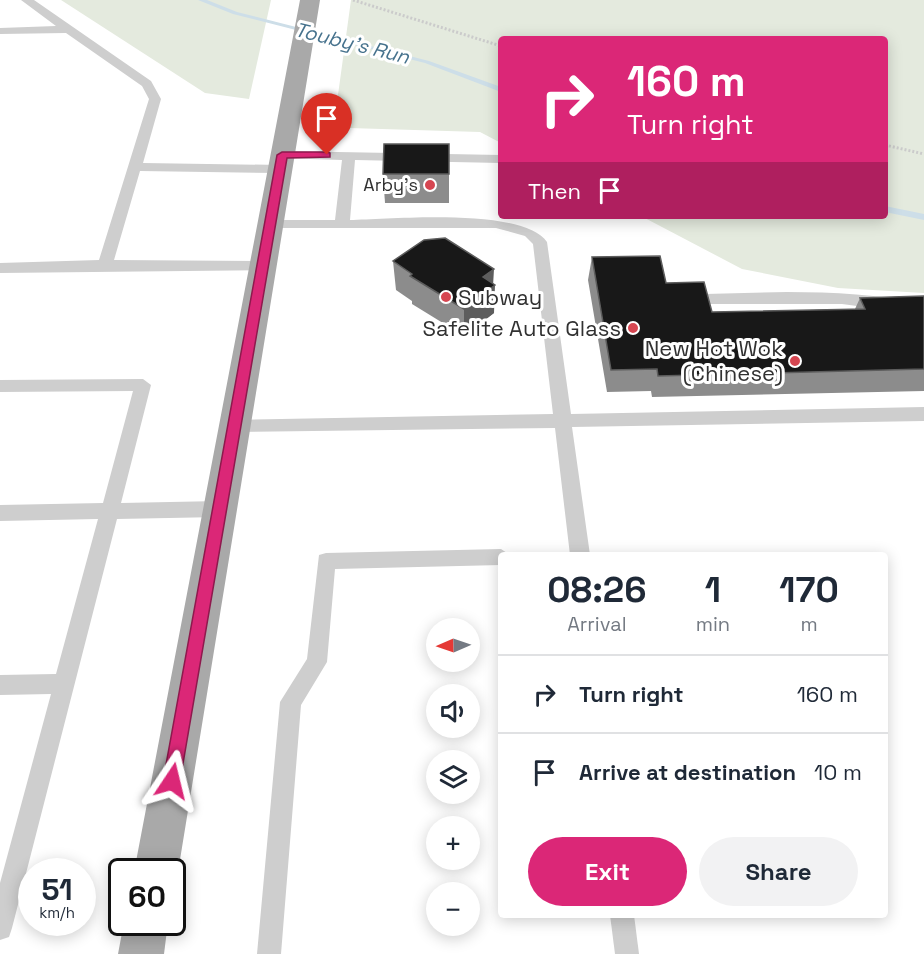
<!DOCTYPE html>
<meta charset="utf-8">
<style>
:root{--surface:#fff;--page:#f2f2f3;--text:#1f2937;--muted:#747a83;--line:#e0e1e3;--accent:#db2777}
body{margin:0;font-family:"Space Grotesk",sans-serif;background:var(--page);color:var(--text);height:100vh;display:flex;flex-direction:column;font-size:22px;white-space:nowrap}
*{box-sizing:border-box;margin:0}
p{font-size:20px;color:var(--muted)}
.icon{flex:none;width:33px;height:33px;fill:none;stroke:currentColor;stroke-width:2;stroke-linecap:round;stroke-linejoin:round}
.map{position:relative;flex:1;overflow:hidden}
.drawer{position:absolute;left:498px;top:552px;width:390px;height:366px;display:flex;flex-direction:column;background:var(--surface);border-radius:6px;box-shadow:0 3px 15px #0003}
.drawer>*{flex:none}
.hud{position:absolute;left:498px;top:36px;width:390px;height:183px;border-radius:6px;box-shadow:0 3px 15px #0003;background:#db2777;color:#fff;overflow:hidden}
.needle{width:39px;rotate:268deg}
.controls{position:absolute;left:426px;top:618px;display:grid;gap:12px}
.controls a{display:grid;place-items:center;width:54px;height:54px;border-radius:50%;background:var(--surface);box-shadow:0 3px 15px #0003;font-size:30px}
.speed{position:absolute;left:18px;top:858px;display:flex;gap:12px;font-size:30px;font-weight:700;text-align:center}
.speed>*{display:grid;place-content:center;width:78px;height:78px;border-radius:50%;background:var(--surface);box-shadow:0 3px 15px #0003;line-height:1}
.speed small{font-size:15px;font-weight:400}
.speed .limit{border:3px solid #111;border-radius:9px;background:#fff;color:#111}
.pin{position:absolute;display:grid;place-items:center;width:51px;height:51px;color:#fff;margin:-62px -26px;border-radius:50% 50% 50% 0;rotate:-45deg;box-shadow:0 0 6px #0007}
.pin .icon{rotate:45deg}
.me{position:absolute;width:66px;margin:-33px;rotate:10deg;stroke-linejoin:round;filter:drop-shadow(0 0 4px #0008)}
.turn{display:flex;align-items:center;gap:21px;height:126px;padding:0 30px;font-size:27px}
.turn .icon{width:78px;height:78px;stroke-width:2.5}
.turn b{display:block;font-size:42px;line-height:51px}
.then{display:flex;align-items:center;height:57px;padding:0 30px;background:#0003;gap:12px;font-size:22px}
.eta{display:flex;justify-content:space-evenly;align-items:center;height:102px;text-align:center}
.eta b{font-size:36px;font-weight:800;line-height:42px}
.cta{display:flex;gap:12px;margin-top:auto;padding:12px 30px}
.cta a{flex:1;height:69px;border-radius:36px;background:var(--accent);color:#fff;font-size:24px;font-weight:800;line-height:69px;text-align:center}
.cta a+a{background:var(--page);color:var(--text)}
ul{padding:0;list-style:none}
li{display:flex;align-items:center;gap:18px;height:78px;padding:0 30px;border-top:2px solid var(--line)}
li div{flex:1}
li b{display:block;font-size:22px}
li em{font-style:normal}
.map>svg:first-child{display:block}
.green{fill:#e4eade}
.lines{fill:none;stroke-linecap:round;stroke-linejoin:round}
.stream{fill:#cddee8;fill-rule:evenodd}
.path{stroke:#cbcbcb;stroke-width:3;stroke-dasharray:2 2;stroke-linecap:butt}
.service{fill:#cecece;fill-rule:evenodd}
.primary{fill:#a9a9a9;fill-rule:evenodd}
.wall{fill:#8c8c8c}
.shaded-wall{fill:#5d5d5d}
.building{fill:#181818;stroke:#5d5d5d;stroke-width:1.5}
.route{fill:#db2777;stroke:#8e194d;stroke-width:1.5}
.poi-dot{fill:#d64651;stroke:#fff;stroke-width:2}
.labels{text-anchor:middle;stroke-width:6;stroke-linejoin:round;paint-order:stroke}
.far-poi-label{font-size:18px;fill:#313131;stroke:#fff;text-anchor:end}
.far-water-label{font-size:20px;font-style:italic;fill:#46728d;stroke:#fff}
.poi-label{font-size:22px;fill:#313131;stroke:#fff;text-anchor:end}
</style>
<div class="map">
<svg width="924" height="954" viewBox="0 0 924 954">
<rect width="100%" height="100%" fill="#fff"/>
<g class="green">
<path d="M61 0H271L249 99 205 93Z"/>
<path d="M351 0H924V293L838 288 742 269 641 216H885V39H501V143L480 132 349 128 334 124Z"/>
</g>
<g class="lines">
<g class="stream">
<path d="M198 0H207L237 12 429 61 501 87V92L425 63 233 14Z"/>
<path d="M885 206 924 214V220L885 212Z"/>
</g>
<g class="path">
<path d="M353 0 501 46"/>
<path d="M885 145 924 154"/>
</g>
<g class="service">
<path d="M21 0H34L151 81 161 99 143 163 280 165 287 169 280 173 140 171 114 260 263 261 268 262 270 266 268 270 0 273V263L99 260 149 99 142 86 66 33 0 34V28L56 26Z"/>
<path d="M283 151 501 155V163L355 160 350 220C392 219 523 207 547 242L571 414 924 407V421L572 427 590 555H570L555 428 228 432 225 427 228 422 234 420 553 414 533 244 525 236 496 228H265L263 225 265 222 270 220H335L342 160 278 158 276 155Z"/>
<path d="M787 292C834 292 879 295 924 303V315L842 304H705L697 299 705 294Z"/>
<path d="M143 379 151 385 121 503 220 501 227 504 229 509 227 514 220 517 117 519 12 928 9 937 0 940V883L51 694 0 695V675L56 674 98 519 0 521V505L103 503 133 391 0 392V380Z"/>
<path d="M501 549 510 555H501V565L335 569 327 662 301 705 281 954H257L280 702 307 659 319 555 326 553Z"/>
<path d="M610 915H634L639 954H615Z"/>
</g>
<g class="primary">
<path d="M300 0H320L178 872 172 884V872H134Z"/>
<path d="M124 922H168L164 954H118Z"/>
</g>
</g>
<g class="wall">
<path d="M449 144V203H385L383 174Z"/>
<path d="M592 257 712 312 855 309 860 298 924 296V391L652 397 651 391 607 392 588 280Z"/>
<path d="M393 261 494 284V313L464 336 412 304V301L396 290Z"/>
</g>
<path class="shaded-wall" d="M494 269 493 286 495 285 494 313 464 336V309L483 277Z"/>
<g class="building">
<path d="M384 144H449V174H383Z"/>
<path d="M445 238 494 269 483 277 495 285 464 309 410 276 412 274 393 261 424 240Z"/>
<path d="M660 256 666 283 704 282 712 312 865 309 860 298 924 296V369L658 376 657 369 611 370 592 257Z"/>
</g>
<path class="route" d="M327 152 330 153V157L287 158 180 781 178 787 172 789 166 787 163 781 277 155 282 152Z"/>
<g class="poi-dot">
<circle cx="430" cy="185" r="6"/>
<circle cx="446" cy="297" r="6"/>
<circle cx="633" cy="328" r="6"/>
<circle cx="795" cy="361" r="6"/>
</g>
<g class="labels">
<g class="far-poi-label">
<text x="418" y="191">Arby's</text>
</g>
<g class="far-water-label">
<text transform="translate(352 43) rotate(14)" y="7">Touby's Run</text>
</g>
<g class="poi-label">
<text x="458" y="305" text-anchor="start">Subway</text>
<text x="621" y="336">Safelite Auto Glass</text>
<text x="783" y="356">New Hot Wok<tspan x="783" dy="25">(Chinese)</tspan></text>
</g>
</g>
</svg>
<div class="controls">
<a><svg class="needle" viewBox="-14 -14 28 28"><path d="M0-13l5 13h-10z" fill="#e53935"/><path d="M0 13l5-13h-10z" fill="#747a83"/></svg></a>
<a><svg class="icon" aria-label="sound" viewBox="0 0 24 24"><path d="M4 9h4l5-4v14l-5-4H4zM17 9q2 3 0 6"/></svg></a>
<a><svg class="icon" aria-label="layers" viewBox="0 0 24 24"><path d="M12 4l9 5-9 5-9-5zM3 14l9 5 9-5"/></svg></a>
<a>+</a>
<a>−</a>
</div>
<div class="speed"><div>51<small>km/h</small></div><div class="limit">60</div></div>
<div class="pin" style="left:327px;top:155px;background:#d93025"><svg class="icon" aria-label="arrive" viewBox="0 0 24 24"><path d="M6 21V4h12l-3 4 3 4H6"/></svg></div>
<svg class="me" style="left:172px;top:781px" viewBox="-20 -20 40 40"><path d="M0-17L14 15 0 8-14 15z" fill="#db2777" stroke="#fff" stroke-width="4"/></svg>
<div class="hud">
<div class="turn"><svg class="icon" aria-label="right" viewBox="0 0 24 24"><path d="M7 20v-9h11M14 6l5 5-5 5"/></svg><div><b>160 m</b>Turn right</div></div>
<div class="then">Then<svg class="icon" aria-label="arrive" viewBox="0 0 24 24"><path d="M6 21V4h12l-3 4 3 4H6"/></svg></div>
</div>
<section class="drawer">
<div class="eta">
<div><b>08:26</b><p>Arrival</p></div>
<div><b>1</b><p>min</p></div>
<div><b>170</b><p>m</p></div>
</div>
<ul>
<li><svg class="icon" aria-label="right" viewBox="0 0 24 24"><path d="M7 20v-9h11M14 6l5 5-5 5"/></svg><div><b>Turn right</b></div><em>160 m</em></li>
<li><svg class="icon" aria-label="arrive" viewBox="0 0 24 24"><path d="M6 21V4h12l-3 4 3 4H6"/></svg><div><b>Arrive at destination</b></div><em>10 m</em></li>
</ul>
<div class="cta"><a>Exit</a><a>Share</a></div>
</section>
</div>
